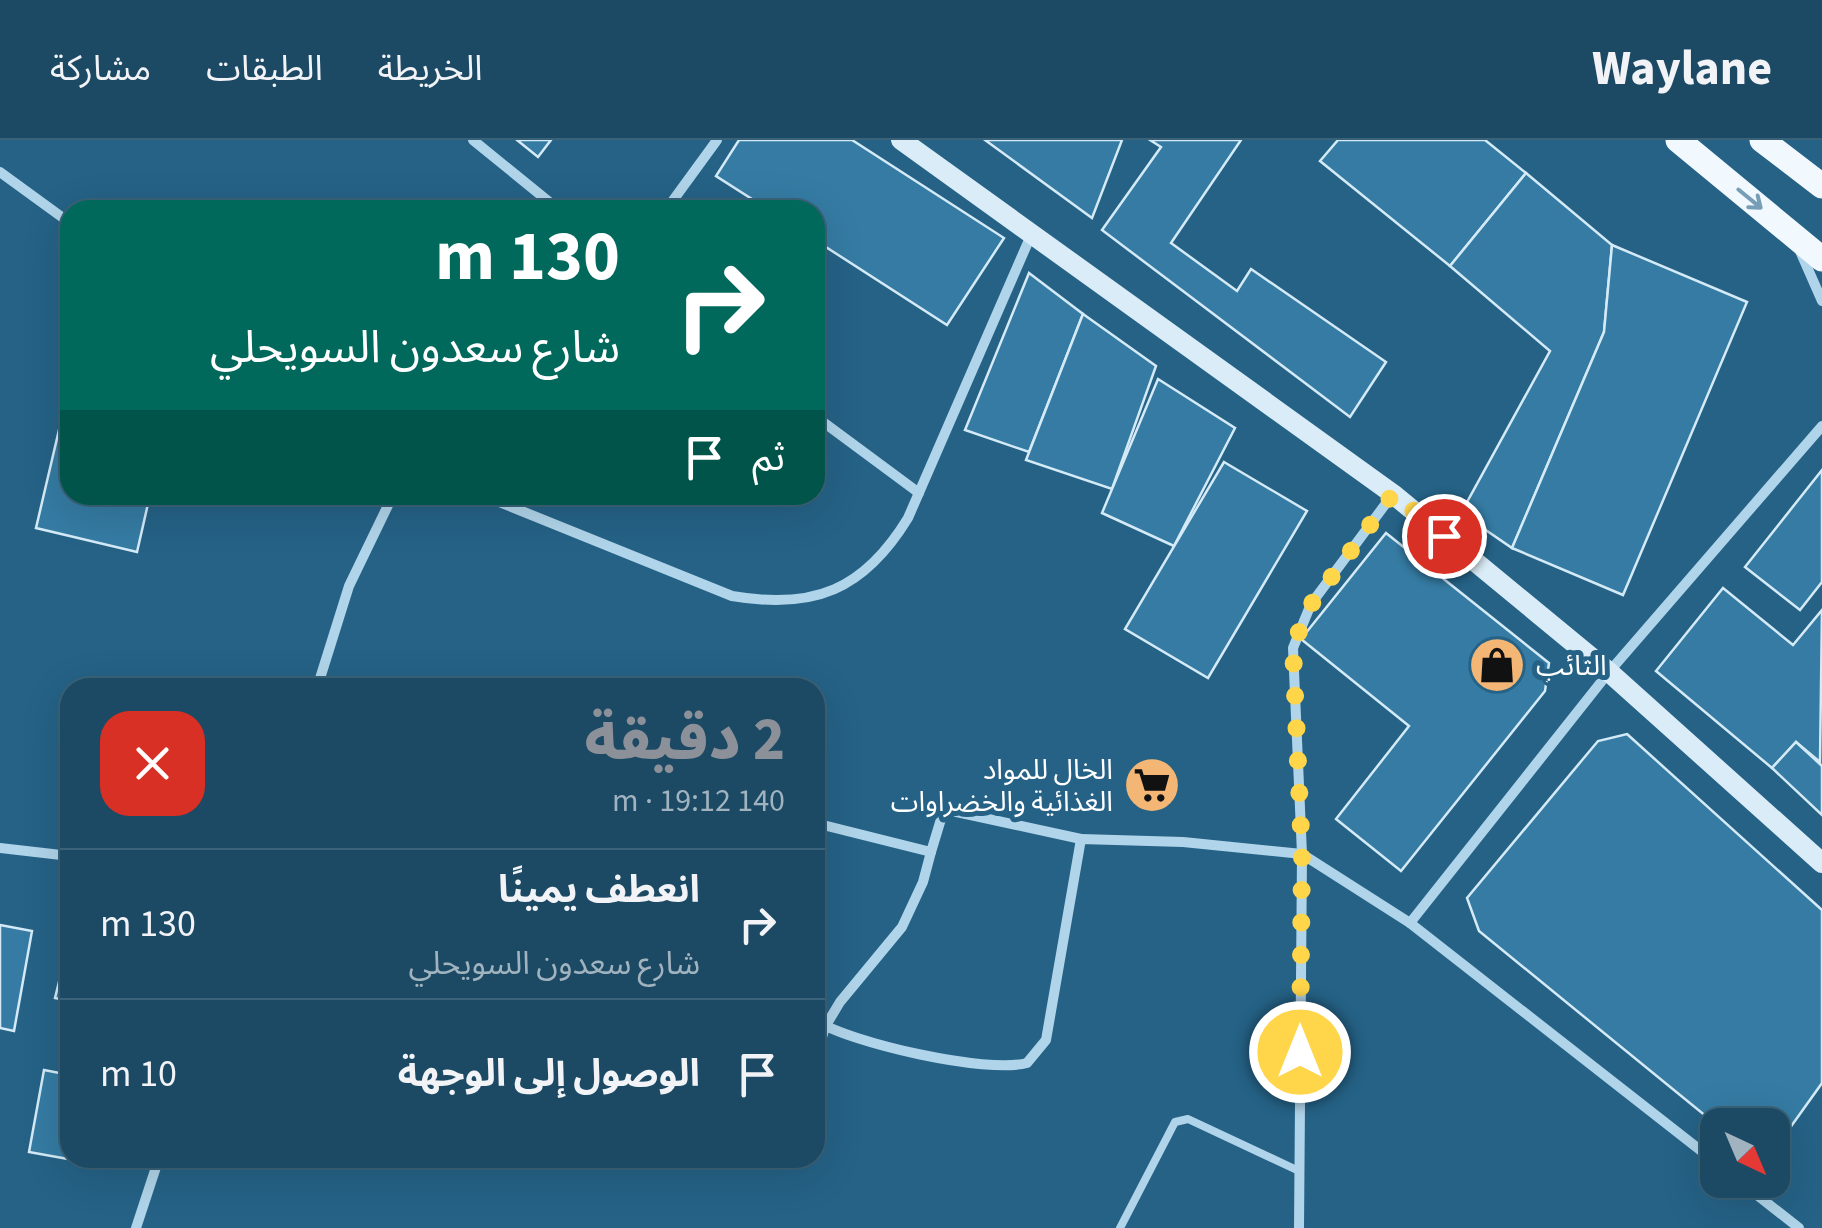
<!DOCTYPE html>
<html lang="ar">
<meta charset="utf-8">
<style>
:root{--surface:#1c4a64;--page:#29546d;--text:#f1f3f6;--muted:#a0b3bf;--line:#3a6278;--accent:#8c9099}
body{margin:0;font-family:"Source Sans 3","Noto Sans Arabic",sans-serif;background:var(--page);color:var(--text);direction:rtl;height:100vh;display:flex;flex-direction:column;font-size:38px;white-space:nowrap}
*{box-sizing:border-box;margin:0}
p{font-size:32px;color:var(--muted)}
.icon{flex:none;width:55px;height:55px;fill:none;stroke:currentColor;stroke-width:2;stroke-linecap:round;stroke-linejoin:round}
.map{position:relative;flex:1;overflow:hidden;direction:ltr}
.panel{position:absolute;left:60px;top:538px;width:765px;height:490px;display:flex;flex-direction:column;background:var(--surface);border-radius:30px;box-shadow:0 10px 40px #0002,0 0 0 2px var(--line);direction:rtl}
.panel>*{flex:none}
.hud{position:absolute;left:60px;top:60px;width:765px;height:305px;border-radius:30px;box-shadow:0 10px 40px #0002,0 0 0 2px var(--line);direction:rtl;background:#00695c;color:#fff;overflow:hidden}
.needle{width:65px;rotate:136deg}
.fabs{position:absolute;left:1700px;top:968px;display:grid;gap:20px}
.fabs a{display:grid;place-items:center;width:90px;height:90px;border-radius:20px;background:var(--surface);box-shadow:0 10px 40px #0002,0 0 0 2px var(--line);font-size:50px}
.pin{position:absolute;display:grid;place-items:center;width:85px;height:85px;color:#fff;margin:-42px;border:5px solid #fff;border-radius:50%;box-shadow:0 2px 10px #0007}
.me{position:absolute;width:110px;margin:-55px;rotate:0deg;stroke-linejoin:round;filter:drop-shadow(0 0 8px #0008)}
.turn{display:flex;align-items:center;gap:35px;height:210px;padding:0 40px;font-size:45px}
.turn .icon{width:130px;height:130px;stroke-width:2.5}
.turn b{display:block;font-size:70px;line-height:85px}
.then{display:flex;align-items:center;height:95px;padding:0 40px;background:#0003;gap:20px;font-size:38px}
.round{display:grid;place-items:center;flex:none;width:105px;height:105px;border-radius:30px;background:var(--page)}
.head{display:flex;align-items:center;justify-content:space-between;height:170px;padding:0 40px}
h1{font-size:60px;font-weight:800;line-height:75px;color:var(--accent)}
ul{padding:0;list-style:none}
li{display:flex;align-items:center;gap:30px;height:150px;padding:0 40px;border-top:2px solid var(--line)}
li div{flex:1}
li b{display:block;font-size:38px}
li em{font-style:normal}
header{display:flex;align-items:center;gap:60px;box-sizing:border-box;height:140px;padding:0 50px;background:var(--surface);border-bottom:2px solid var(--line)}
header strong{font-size:48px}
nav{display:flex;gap:55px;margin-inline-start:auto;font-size:35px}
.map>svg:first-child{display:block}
.building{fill:#357ba3;stroke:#d4eaf7;stroke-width:2.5}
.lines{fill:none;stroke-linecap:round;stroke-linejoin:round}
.service{stroke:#b0d4e9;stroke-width:8}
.minor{stroke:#b0d4e9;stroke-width:10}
.secondary{stroke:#daecf7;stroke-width:20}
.primary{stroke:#f2f9fe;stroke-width:25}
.oneway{stroke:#779eb6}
.route{stroke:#ffd54a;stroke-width:18;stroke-dasharray:0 32.4}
.labels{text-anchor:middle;stroke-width:10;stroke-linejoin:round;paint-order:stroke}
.poi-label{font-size:28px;fill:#fff;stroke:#256286;text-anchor:start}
</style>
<header>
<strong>Waylane</strong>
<nav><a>الخريطة</a><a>الطبقات</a><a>مشاركة</a></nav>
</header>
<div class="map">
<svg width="1822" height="1088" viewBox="0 0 1822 1088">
<rect width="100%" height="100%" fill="#256286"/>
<g class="building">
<path d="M517 0H551L538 17Z"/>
<path d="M739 0H852L1004 98 947 185 815 100V70H769L716 36Z"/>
<path d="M985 0H1122L1092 78Z"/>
<path d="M1150 0H1241L1171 103 1237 151 1251 129 1386 222 1350 277 1102 90 1161 7Z"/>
<path d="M1338 0H1485L1526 33 1450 126 1320 21Z"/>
<path d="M1526 33 1612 105 1604 192 1512 408 1461 373 1550 211 1450 126Z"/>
<path d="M1612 105 1747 162 1623 455 1512 408 1604 192Z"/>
<path d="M1029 133 1083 174 1029 312 965 290Z"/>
<path d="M1083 174 1156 226 1112 349 1026 320Z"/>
<path d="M1158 239 1235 288 1174 406 1102 373Z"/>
<path d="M70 243V355H150L137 412 36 388Z"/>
<path d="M1224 322 1307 371 1208 538 1125 489Z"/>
<path d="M1822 330V442L1800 470 1745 427Z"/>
<path d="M1386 393 1549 523 1545 551 1401 731 1336 679 1409 586 1301 499Z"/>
<path d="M1723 448 1793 505 1822 470 1820 622 1796 602 1772 628 1656 531Z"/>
<path d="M1627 594 1822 770V943L1772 1013V985L1718 986 1479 791 1467 758 1598 601Z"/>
<path d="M1796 602 1822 626V675L1772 628Z"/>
<path d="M0 785 32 791 14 891 0 888Z"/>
<path d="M70 797V861L55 858Z"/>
<path d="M44 930 70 935V1018H120L118 1028 29 1012Z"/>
</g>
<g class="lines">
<path class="service" d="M1120 1088 1175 982 1188 979 1299 1031"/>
<g class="minor">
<path d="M473 0 559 70"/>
<path d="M0 32 70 83"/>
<path d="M666 70 717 0"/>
<path d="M1800 111 1822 161"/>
<path d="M815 276 919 353"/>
<path d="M482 355 732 456C814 470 864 450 908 378L1032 93"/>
<path d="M317 548 349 446 393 355"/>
<path d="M815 683 931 712 941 679 952 671 1081 699"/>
<path d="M0 708 70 716"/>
<path d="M1410 783 1609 532 1822 286"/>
<path d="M815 880C850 903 987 934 1027 923L1046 900 1081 699 1183 702 1302 714 1410 783 1718 1024"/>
<path d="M815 921 825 887 840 862 902 787 923 742 931 712"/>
<path d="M1738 1040 1799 1088"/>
<path d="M136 1088 159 1018"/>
<path d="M1299 1088 1302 714 1293 508 1311 464 1393 354"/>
</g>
<path class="secondary" d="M901 0 1393 354 1609 532 1822 723"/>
<g class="primary">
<path d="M1678 0 1822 119"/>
<path d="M1762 0 1822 46"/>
</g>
</g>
<defs><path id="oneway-shaft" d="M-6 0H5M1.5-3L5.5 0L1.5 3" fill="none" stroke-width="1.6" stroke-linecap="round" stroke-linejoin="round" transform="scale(2.5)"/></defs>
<use class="oneway" href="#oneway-shaft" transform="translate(1750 59) rotate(39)"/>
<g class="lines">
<path class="route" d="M1300 912 1302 714 1293 508 1307 470 1393 354 1444 396"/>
</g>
<defs>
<g id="shop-disc" transform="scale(2.875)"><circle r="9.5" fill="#f3b674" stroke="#256286"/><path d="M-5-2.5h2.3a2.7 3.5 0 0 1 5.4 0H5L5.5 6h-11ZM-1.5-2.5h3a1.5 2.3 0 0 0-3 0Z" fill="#111"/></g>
<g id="supermarket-disc" transform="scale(2.875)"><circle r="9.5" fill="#f3b674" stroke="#256286"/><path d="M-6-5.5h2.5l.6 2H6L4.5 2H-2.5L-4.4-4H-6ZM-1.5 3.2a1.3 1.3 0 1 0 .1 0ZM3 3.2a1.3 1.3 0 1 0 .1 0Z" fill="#111"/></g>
</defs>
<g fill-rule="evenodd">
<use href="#shop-disc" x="1497" y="525"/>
<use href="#supermarket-disc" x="1152" y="645"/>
</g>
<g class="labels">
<g class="poi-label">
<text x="1536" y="535">التائب</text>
<text x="1113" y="639" text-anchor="end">الخال للمواد<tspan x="1113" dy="32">الغذائية والخضراوات</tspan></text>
</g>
</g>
</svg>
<div class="fabs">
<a><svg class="needle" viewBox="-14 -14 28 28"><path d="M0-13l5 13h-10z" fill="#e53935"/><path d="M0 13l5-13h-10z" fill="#a0b3bf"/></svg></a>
</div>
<div class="pin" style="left:1444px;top:396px;background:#d93025"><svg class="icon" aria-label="arrive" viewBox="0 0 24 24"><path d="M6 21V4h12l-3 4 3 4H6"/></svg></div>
<svg class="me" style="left:1300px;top:912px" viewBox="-20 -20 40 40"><circle r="17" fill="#ffd54a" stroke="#fff" stroke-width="3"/><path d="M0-11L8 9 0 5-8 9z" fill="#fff"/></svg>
<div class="hud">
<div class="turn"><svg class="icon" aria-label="right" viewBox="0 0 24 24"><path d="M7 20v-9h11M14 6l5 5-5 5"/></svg><div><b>130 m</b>شارع سعدون السويحلي</div></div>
<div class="then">ثم<svg class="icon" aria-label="arrive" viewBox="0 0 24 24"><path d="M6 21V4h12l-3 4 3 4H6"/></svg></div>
</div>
<section class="panel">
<div class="head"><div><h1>2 دقيقة</h1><p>140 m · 19:12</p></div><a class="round" style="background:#d93025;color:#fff"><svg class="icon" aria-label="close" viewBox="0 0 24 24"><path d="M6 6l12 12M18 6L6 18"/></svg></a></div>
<ul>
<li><svg class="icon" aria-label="right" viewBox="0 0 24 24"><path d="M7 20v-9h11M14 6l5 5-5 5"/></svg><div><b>انعطف يمينًا</b><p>شارع سعدون السويحلي</p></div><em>130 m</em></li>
<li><svg class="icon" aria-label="arrive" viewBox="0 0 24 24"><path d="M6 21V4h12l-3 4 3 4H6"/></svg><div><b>الوصول إلى الوجهة</b></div><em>10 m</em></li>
</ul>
</section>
</div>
